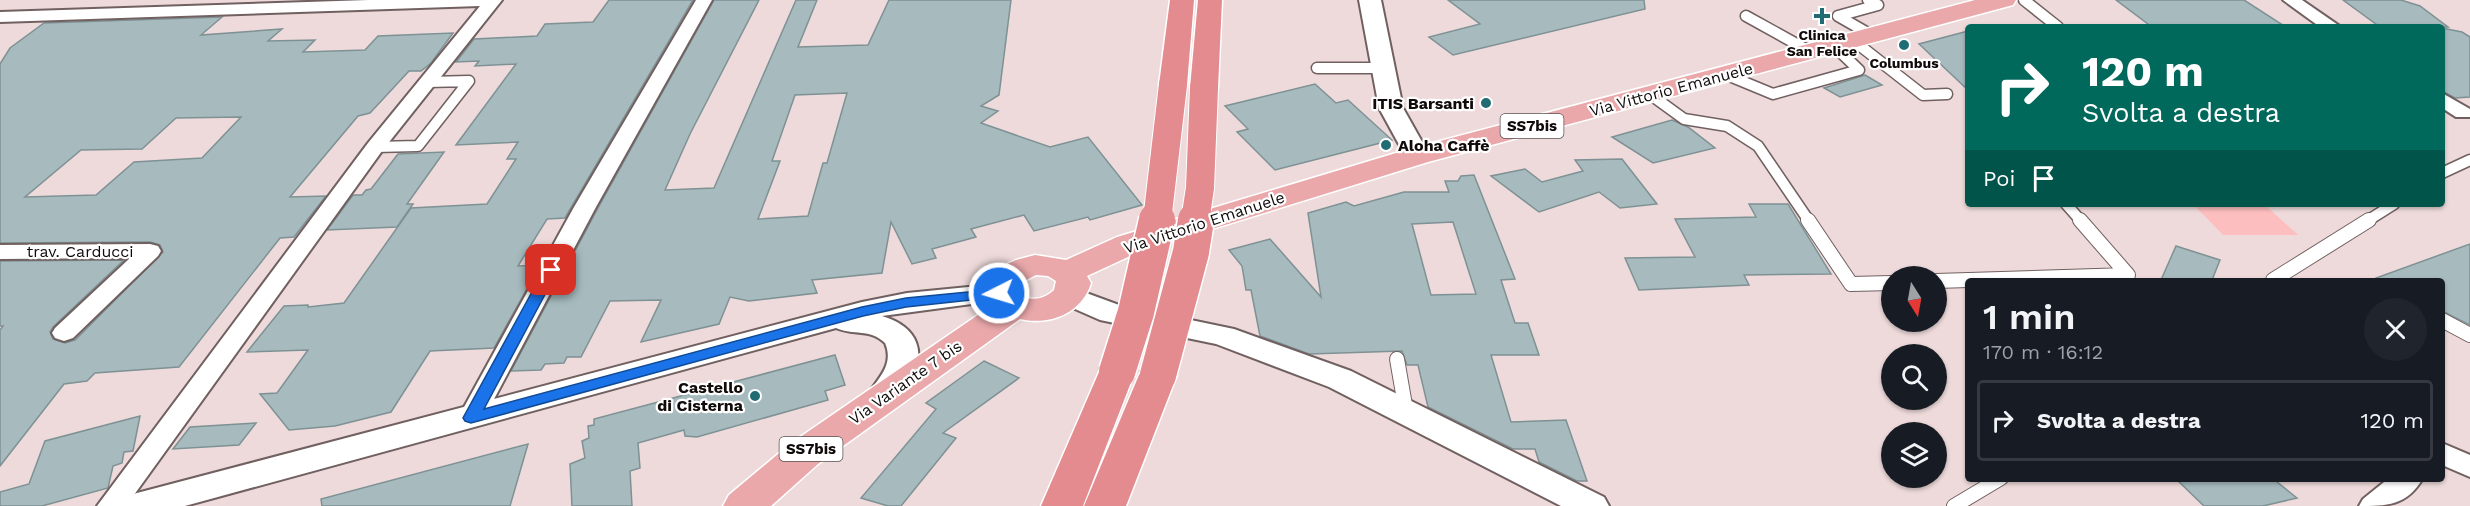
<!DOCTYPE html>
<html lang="it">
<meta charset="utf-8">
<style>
:root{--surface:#171b24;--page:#20242c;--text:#f1f3f6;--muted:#9ea1a6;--line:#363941}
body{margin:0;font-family:"Work Sans",sans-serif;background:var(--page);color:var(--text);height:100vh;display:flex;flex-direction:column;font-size:22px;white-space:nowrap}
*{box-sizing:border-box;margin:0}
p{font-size:20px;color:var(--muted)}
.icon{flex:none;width:33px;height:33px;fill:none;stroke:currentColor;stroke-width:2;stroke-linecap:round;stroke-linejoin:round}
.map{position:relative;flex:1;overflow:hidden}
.panel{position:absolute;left:1965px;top:278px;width:480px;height:204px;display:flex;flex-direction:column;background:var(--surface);border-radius:6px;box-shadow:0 2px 4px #0004}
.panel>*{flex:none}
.guide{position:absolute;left:1965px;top:24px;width:480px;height:183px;border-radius:6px;box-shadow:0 2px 4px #0004;background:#00695c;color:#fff;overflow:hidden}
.needle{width:39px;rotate:169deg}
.buttons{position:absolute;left:1881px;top:266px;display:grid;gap:12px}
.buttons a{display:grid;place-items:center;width:66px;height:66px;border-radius:50%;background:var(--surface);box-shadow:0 2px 4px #0004;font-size:30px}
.pin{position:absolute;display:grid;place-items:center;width:51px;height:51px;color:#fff;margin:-26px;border-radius:12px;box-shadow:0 3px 9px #0006}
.me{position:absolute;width:66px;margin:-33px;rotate:265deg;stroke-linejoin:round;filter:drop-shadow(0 0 4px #0008)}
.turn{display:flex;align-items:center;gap:21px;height:126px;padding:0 18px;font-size:27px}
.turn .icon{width:78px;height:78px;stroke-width:2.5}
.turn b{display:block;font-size:42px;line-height:51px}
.then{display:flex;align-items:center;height:57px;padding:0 18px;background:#0003;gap:12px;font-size:22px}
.round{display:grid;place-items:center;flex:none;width:63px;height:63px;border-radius:32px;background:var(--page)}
.overview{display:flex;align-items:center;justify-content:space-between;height:102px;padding:0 18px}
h1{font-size:36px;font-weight:600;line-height:45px}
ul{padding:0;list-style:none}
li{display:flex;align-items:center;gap:18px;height:81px;margin:0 12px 9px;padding:0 6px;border:3px solid var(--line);border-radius:6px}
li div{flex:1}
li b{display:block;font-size:22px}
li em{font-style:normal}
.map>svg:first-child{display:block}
.green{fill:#fcbebe}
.building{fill:#a7bbbe;stroke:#7e9194;stroke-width:1.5;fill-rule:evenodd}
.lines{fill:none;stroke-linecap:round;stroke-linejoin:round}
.service-far1-casing{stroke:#716060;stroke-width:13}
.service-casing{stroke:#716060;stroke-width:16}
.minor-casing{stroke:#716060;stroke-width:4}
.tertiary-casing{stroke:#716060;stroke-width:4}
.primary-casing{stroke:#fff;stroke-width:3}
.trunk-casing{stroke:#fff;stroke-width:3}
.service-far1{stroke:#fff;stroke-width:10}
.service{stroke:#fff;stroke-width:14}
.minor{fill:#fff;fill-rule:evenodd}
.tertiary{fill:#fff;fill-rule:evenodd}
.primary{fill:#eaa8ab;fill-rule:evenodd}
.trunk{fill:#e38b8f;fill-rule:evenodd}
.trunk-bridge-far1-casing{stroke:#fff;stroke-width:30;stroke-linecap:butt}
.trunk-bridge-casing{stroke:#fff;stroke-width:39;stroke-linecap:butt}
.trunk-bridge-far1{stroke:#e38b8f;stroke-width:28}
.trunk-bridge{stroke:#e38b8f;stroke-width:36}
.route{fill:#1a73e8;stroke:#114b97;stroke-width:1.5}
.poi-dot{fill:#206b74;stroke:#fff;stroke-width:2}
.labels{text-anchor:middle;stroke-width:4.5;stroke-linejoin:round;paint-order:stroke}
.far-poi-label{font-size:14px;font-weight:bold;fill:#100a0a;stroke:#fff}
.shield{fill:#fff;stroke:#585454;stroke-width:1.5}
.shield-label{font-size:15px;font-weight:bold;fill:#100a0a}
.street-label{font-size:16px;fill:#100a0a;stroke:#fff}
.poi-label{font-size:16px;font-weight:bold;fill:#100a0a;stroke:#fff;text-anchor:end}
</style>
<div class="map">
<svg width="2470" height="506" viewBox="0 0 2470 506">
<rect width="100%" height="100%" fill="#eedada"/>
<path class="green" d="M2193 204H2264L2298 235H2223Z"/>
<g class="building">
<path d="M609 0H693L565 218 547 219 518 266 540 265 494 348 430 351 391 412 335 426 289 430 260 394 277 393 308 350 247 352 284 306 308 305V307L344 303 411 208 487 204 516 159H507L518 142 456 145 516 64 475 66 479 61 456 62 474 39 537 36 545 24 593 22Z"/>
<path d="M714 0H759L690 134 665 190 714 188 796 0H817L798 47 868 45 889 0H1011L999 95 981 106 998 111 981 123 1050 147 1088 137 1142 205 1090 220 1088 217 1034 231 1024 215 971 229 976 237 932 249 936 258 912 264 891 222 882 273 812 280 817 293 749 301 730 297 719 324 641 342 661 300 610 301 581 357H567L564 363 545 364 541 370 511 371 598 208ZM847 93 827 163H823L808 216 758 219 780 161H772L795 95Z"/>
<path d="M1448 0H1644L1645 9 1453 55 1429 37 1480 24Z"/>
<path d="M2116 0H2244L2286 27H2152Z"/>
<path d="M2343 0H2401L2420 6 2448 27H2380Z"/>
<path d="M222 17 201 35 282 29 268 41 315 40 303 52 365 50 378 36 453 33 431 63 421 71H409L370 113 358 116 290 197 326 196 294 237 280 238 179 367 95 373 87 381 64 384 0 466V330L3 326H0V261L124 260 53 327 50 332 53 339 65 343 75 340 163 252 160 245 150 242 0 243V64L10 48 44 23ZM241 117 202 158 134 162 96 195 25 197 81 150 142 149 176 118Z"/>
<path d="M2442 28 2462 32 2470 37V97L2455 98 2442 91Z"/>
<path d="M1968 31V90L1919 44Z"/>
<path d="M1865 75 1882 85 1840 97 1824 88Z"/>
<path d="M1315 84 1336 103 1348 100 1392 140 1275 170 1237 132 1248 129 1225 106Z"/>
<path d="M1672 120 1688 127 1715 148 1653 163 1612 137Z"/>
<path d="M444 152 407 204H413L397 227 327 230 353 195H362L366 190 371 189 398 154Z"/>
<path d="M1622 159 1657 204 1620 208 1599 192 1539 212 1491 176 1525 169 1542 182 1583 171 1575 160Z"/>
<path d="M1474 175 1515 279 1501 280 1515 323H1528L1539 355H1491L1511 422 1566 420 1587 481H1577L1539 462 1535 449H1513L1428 407 1418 365H1407L1402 351 1309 354 1260 336 1251 290H1246L1242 266 1229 250 1270 239 1321 297 1308 213 1346 202 1354 206 1404 192H1449L1445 181H1458L1461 176ZM1453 222 1476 294 1431 295 1412 224Z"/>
<path d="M1749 204H1788L1831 274 1744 275 1749 285 1639 290 1625 258 1695 257 1675 219 1756 217Z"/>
<path d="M2470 244V325L2442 311V280H2376V278Z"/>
<path d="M2176 246 2220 260 2212 280H2161Z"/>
<path d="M835 355 845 385 825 391 828 400 697 437 685 436 684 430 638 443 640 468 630 471 632 506H572L570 464 585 458 582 441 589 438 588 426 594 425V419Z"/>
<path d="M984 361 1019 378 943 433 956 438 901 506H888L861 498 936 409 926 403Z"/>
<path d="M140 416 133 451 124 452 122 463 113 466 108 488 42 506H0V492L29 484 45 441Z"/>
<path d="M256 423 239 445 173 449 190 427Z"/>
<path d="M528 444 510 506H322L321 499Z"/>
<path d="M2175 478H2272L2297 498 2263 506H2204Z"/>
</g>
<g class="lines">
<g class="service-far1-casing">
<g id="service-far1">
<path d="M1868 0 1878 5 1838 16 1873 36"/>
<path d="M2024 0 2058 27"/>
<path d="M1746 16 1811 52"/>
<path d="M1854 41 1923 95 1947 94"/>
<path d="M1317 68H1382"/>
<path d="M1727 75 1773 94 1859 70 1834 46"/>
<path d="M1651 95 1684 119 1727 126 1758 146 1809 221"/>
<path d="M375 147 418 146 469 81 428 82"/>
<path d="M2442 173 2470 160"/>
<path d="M2066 204 2081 221"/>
<path d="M2367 221 2394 204"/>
</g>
</g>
<g class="service-casing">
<g id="service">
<path d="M1808 220 1851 284 1892 283"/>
<path d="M2273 280 2369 220"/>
<path d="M1936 281 2128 275 2080 220"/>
<path d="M2442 320 2470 335"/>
<path d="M1397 359 1406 411"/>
<path d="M1954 506 2001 478"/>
</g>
</g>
<g class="minor-casing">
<g id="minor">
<path d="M368 0H502L382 151 126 506H97L368 143 480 6 0 22V12Z"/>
<path d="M696 0H712L596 207 484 418 480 424 471 427 462 424 458 418 574 207Z"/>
<path d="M2283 0H2302L2341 27H2320Z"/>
<path d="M2442 93 2470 109V117H2456L2442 108Z"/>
<path d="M150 244 158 246 161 251 158 256 73 338 64 341 55 338 52 333 55 328 130 258 0 259V245Z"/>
<path d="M2442 443 2470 455V477L2442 465Z"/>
<path d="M2389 478H2423C2407 506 2386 506 2359 506L2363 499Z"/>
</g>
</g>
<g class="tertiary-casing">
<g id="tertiary">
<path d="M1359 0H1381L1403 108 1430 156 1426 161 1417 164 1408 161 1379 108Z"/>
<path d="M999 284 1009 287 1014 293 1009 299 882 316C919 327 928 354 908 386 905 391 899 401 894 405 886 409 878 407 870 405L866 397C876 380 895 366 885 343 870 328 853 336 836 328L185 506H119L124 497 137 493 862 302 907 293Z"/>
<path d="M1070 287 1119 305 1234 329 1351 371 1604 497 1609 506H1561L1329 387 1216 344 1100 320 1059 302 1055 296 1059 290Z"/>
</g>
</g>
<g class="primary-casing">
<path id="primary" d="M1975 0H2016L2013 5 1428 162 1141 251 1087 276 1091 283C1082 313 1050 326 1020 319L818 464 771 506H723L729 495 790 444 991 306 983 295 984 283 994 270 1016 260 1035 255 1066 260 1117 237 1406 150ZM1036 275 1048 276 1056 281 1054 290C1044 300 1031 301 1018 295L1017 285Z"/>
</g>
<g class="trunk-casing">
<g id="trunk">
<path d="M1170 0H1194L1187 85 1183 91 1173 93 1163 91 1159 85Z"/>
<path d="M1198 0H1222L1218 88 1214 94 1204 96 1194 94 1190 88Z"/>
<path d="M1117 360 1130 363 1135 372 1083 506H1041L1099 372 1104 363Z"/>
<path d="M1158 363 1171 366 1177 375 1126 506H1084L1139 375 1145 366Z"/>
</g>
</g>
<use href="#service-far1" class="service-far1"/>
<use href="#service" class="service"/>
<use href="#minor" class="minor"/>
<use href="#tertiary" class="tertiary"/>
<use href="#primary" class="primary"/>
<use href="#trunk" class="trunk"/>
<g class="trunk-bridge-far1-casing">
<g id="trunk-bridge-far1">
<path d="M1157 221 1173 85"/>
<path d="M1195 221 1200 188 1204 88"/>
</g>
</g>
<g class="trunk-bridge-casing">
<g id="trunk-bridge">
<path d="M1117 372 1136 312 1157 220"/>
<path d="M1158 375 1191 252 1196 220"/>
</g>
</g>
<use href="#trunk-bridge-far1" class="trunk-bridge-far1"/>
<use href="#trunk-bridge" class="trunk-bridge"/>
</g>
<path class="route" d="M551 266 558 270 484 409 862 307 906 298 999 289 1006 293 999 297 906 307 863 316 471 423 465 421 463 418 544 270Z"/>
<g class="poi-dot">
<path d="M1819 7h6v6h6v6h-6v6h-6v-6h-6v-6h6z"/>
<circle cx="1904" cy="45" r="6"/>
<circle cx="1486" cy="103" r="6"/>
<circle cx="1386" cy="145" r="6"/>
<circle cx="755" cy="396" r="6"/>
</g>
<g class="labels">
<g class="far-poi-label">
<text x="1822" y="40">Clinica<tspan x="1822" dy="16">San Felice</tspan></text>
<text x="1904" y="68">Columbus</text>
</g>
<g class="shield">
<rect x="1500.5" y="114" width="63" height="24" rx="4.5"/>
<rect x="779.5" y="437" width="63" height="24" rx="4.5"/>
</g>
<g class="shield-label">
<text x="1532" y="131">SS7bis</text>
<text x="811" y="454">SS7bis</text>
</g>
<g class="street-label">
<text transform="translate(1671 89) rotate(-15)" y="6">Via Vittorio Emanuele</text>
<text transform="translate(1204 222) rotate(-18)" y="6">Via Vittorio Emanuele</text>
<text x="80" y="257">trav. Carducci</text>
<text transform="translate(905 382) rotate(-35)" y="6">Via Variante 7 bis</text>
</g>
<g class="poi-label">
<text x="1474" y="109">ITIS Barsanti</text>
<text x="1398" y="151" text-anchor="start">Aloha Caffè</text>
<text x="743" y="393">Castello<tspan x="743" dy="18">di Cisterna</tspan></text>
</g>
</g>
</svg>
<div class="buttons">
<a><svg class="needle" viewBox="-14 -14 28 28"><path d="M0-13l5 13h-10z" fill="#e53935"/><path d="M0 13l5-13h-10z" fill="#9ea1a6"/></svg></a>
<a><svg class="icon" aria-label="search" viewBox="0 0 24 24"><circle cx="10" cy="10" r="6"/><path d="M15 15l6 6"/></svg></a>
<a><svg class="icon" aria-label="layers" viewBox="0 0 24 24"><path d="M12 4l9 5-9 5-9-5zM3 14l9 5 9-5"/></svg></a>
</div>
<div class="pin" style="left:551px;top:270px;background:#d93025"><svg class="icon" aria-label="arrive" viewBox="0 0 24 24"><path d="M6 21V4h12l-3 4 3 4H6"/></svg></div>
<svg class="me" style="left:999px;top:293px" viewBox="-20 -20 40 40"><circle r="17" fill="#1a73e8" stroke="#fff" stroke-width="3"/><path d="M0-11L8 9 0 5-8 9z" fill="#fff"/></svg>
<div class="guide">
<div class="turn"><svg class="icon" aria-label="right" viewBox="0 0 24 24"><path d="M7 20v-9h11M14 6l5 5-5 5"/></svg><div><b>120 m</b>Svolta a destra</div></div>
<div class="then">Poi<svg class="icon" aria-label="arrive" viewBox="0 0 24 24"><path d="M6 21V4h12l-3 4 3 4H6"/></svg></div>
</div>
<section class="panel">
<div class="overview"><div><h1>1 min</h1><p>170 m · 16:12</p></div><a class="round"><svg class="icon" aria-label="close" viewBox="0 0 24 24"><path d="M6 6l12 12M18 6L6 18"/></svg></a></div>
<ul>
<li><svg class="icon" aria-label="right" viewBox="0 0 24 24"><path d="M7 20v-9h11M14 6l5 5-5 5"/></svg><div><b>Svolta a destra</b></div><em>120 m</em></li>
</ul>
</section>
</div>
